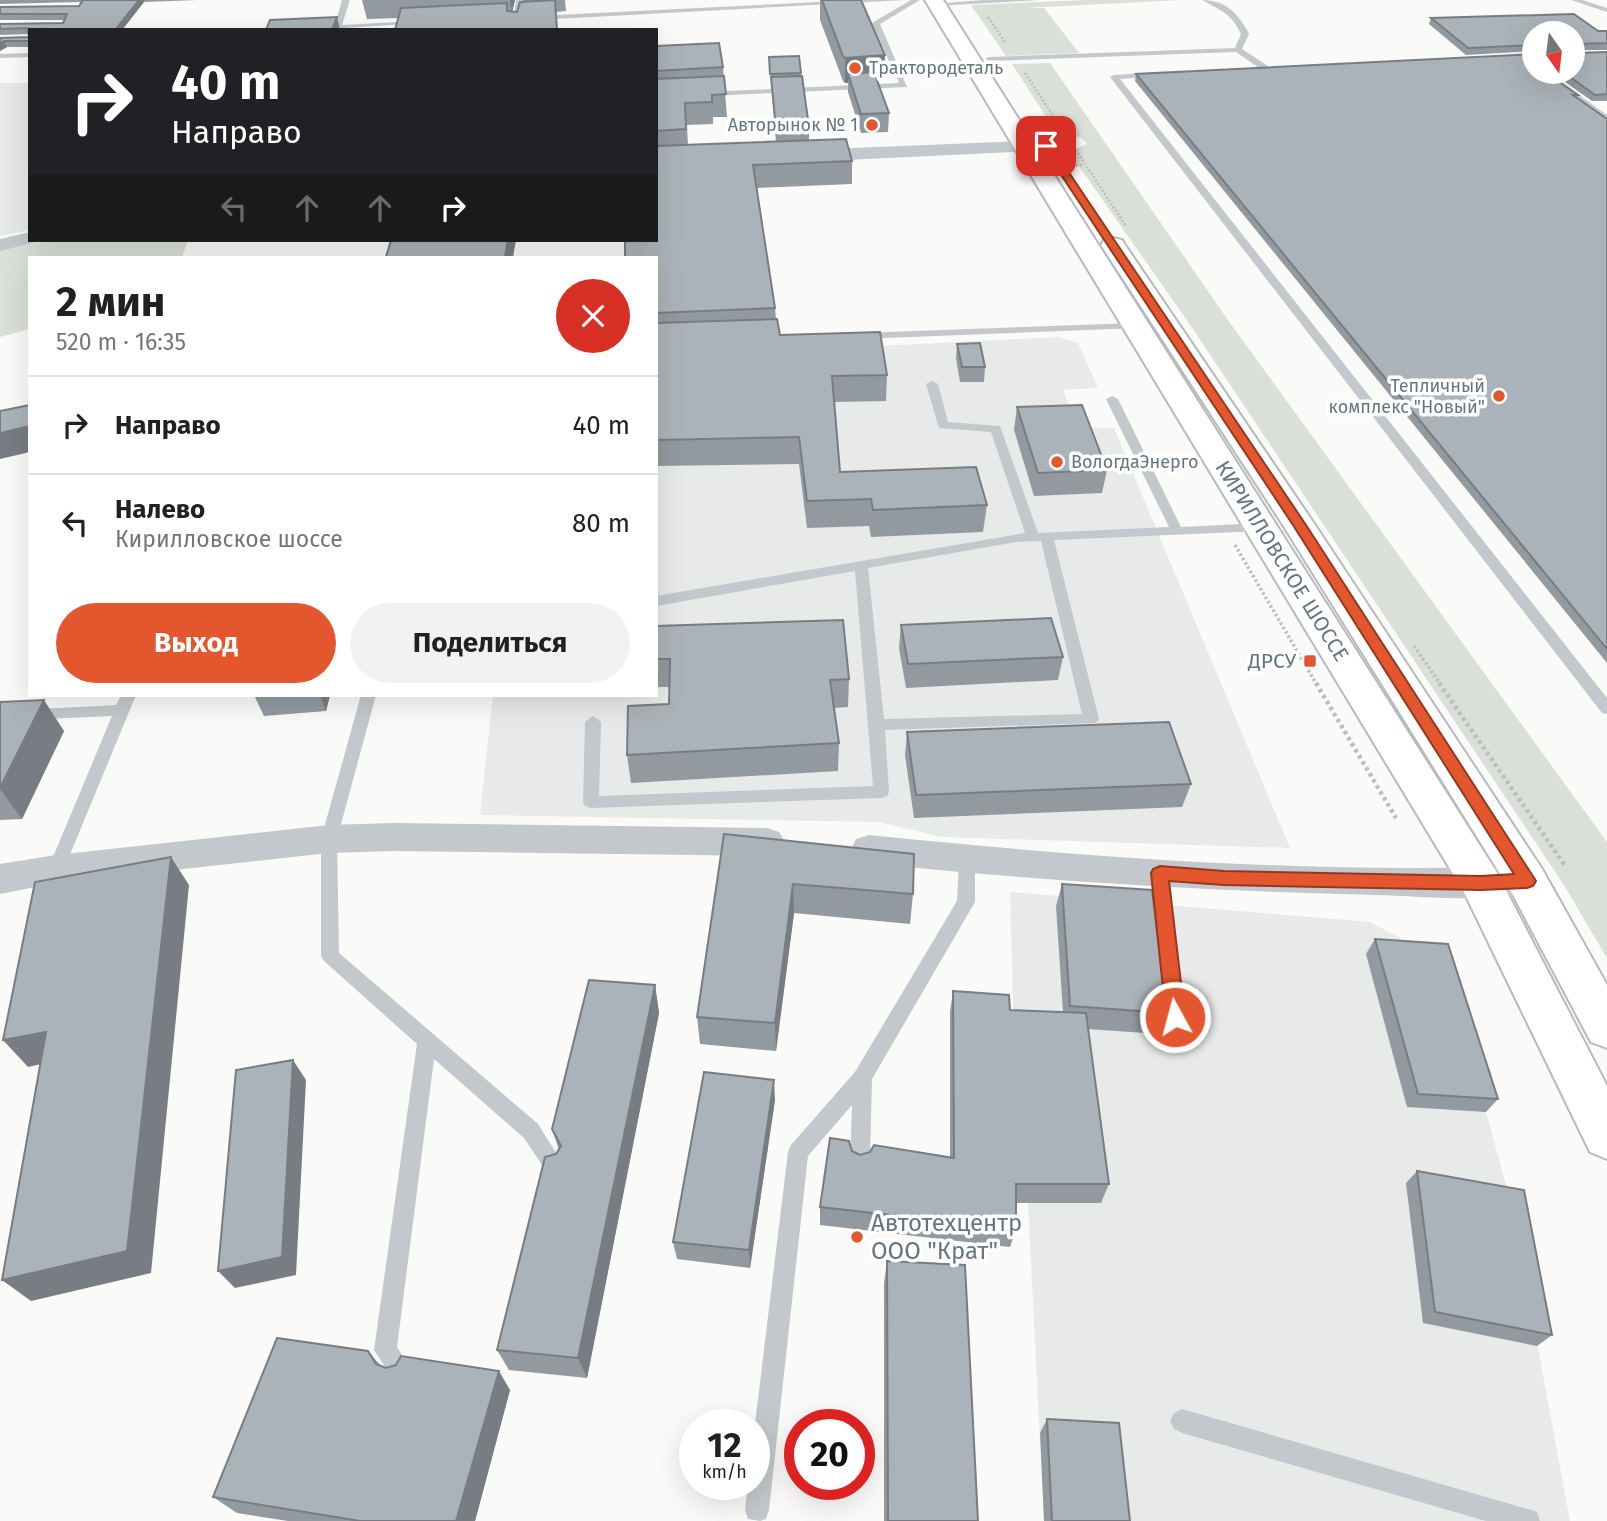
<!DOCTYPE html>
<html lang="ru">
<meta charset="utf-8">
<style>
:root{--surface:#fff;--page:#f2f2f2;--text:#202124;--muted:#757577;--line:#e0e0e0;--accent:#e4572e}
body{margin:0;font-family:"Fira Sans",sans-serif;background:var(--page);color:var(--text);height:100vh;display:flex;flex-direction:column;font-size:26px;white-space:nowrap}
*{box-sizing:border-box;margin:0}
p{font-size:23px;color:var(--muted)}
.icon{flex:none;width:38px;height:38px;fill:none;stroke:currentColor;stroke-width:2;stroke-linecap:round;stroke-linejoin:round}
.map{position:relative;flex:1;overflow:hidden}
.details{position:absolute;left:28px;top:256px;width:630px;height:441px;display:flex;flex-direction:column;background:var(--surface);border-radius:0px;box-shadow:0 7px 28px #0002}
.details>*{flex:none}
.banner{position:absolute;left:28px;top:28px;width:630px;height:214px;border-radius:0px;box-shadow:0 7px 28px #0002;background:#202124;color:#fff;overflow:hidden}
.needle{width:46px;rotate:166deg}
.tools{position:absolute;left:1522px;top:21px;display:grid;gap:14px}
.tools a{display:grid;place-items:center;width:63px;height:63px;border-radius:50%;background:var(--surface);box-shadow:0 7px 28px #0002;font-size:35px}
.speed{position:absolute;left:679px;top:1409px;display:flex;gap:14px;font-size:35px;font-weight:700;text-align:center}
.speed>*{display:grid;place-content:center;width:91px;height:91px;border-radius:50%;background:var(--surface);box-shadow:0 7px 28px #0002;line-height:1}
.speed small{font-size:18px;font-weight:400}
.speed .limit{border:10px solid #d22;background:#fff;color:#111}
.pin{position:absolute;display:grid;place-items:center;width:60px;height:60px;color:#fff;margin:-30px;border-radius:14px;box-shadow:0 4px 10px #0006}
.me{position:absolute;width:77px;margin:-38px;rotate:353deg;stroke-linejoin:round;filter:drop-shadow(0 0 5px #0008)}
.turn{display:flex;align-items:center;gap:24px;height:147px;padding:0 28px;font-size:32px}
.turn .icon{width:91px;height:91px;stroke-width:2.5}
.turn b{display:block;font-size:49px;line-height:60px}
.lanes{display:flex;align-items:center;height:66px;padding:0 28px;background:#0003;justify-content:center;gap:35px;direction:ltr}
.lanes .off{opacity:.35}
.round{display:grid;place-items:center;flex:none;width:74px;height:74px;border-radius:37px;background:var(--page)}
.headline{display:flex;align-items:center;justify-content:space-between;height:119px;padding:0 28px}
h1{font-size:42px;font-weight:700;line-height:52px}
.primary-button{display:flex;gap:14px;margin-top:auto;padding:14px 28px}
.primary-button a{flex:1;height:80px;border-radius:42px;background:var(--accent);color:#fff;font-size:28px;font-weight:700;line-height:80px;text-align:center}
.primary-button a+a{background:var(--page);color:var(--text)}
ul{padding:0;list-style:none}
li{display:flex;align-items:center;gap:21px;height:98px;padding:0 28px;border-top:2px solid var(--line)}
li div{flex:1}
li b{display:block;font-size:26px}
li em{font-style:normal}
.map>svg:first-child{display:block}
.built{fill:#e8e9e9}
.green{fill:#dadfd7}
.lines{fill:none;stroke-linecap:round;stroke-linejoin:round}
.primary-casing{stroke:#b5babe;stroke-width:4}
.path-far2{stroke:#bbbfc2;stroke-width:2.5;stroke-dasharray:2 2;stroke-linecap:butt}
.path-far1{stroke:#bbbfc2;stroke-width:3.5;stroke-dasharray:2.5 2.5;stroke-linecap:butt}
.path{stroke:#bbbfc2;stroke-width:4.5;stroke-dasharray:3.5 3.5;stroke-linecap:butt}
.service{fill:#c3c8cc;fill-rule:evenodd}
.minor{fill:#c3c8cc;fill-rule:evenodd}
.primary{fill:#fff;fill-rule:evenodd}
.wall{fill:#929a9f}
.shaded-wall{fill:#777d82}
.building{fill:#aab3b9;stroke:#777d82;stroke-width:2}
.route{fill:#e4572e;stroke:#94391e;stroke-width:2}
.poi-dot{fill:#e4572e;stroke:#fff;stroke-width:2.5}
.labels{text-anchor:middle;stroke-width:7;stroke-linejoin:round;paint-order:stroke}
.far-poi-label{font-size:18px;fill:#657683;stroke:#fff;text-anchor:start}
.street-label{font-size:21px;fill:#657683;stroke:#fff}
.poi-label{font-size:21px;fill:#657683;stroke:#fff;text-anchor:end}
.near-poi-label{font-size:24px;fill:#657683;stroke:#fff;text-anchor:start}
</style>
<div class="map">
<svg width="1607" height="1521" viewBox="0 0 1607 1521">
<rect width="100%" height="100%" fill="#fafaf8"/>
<g class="built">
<path d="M0 83H30V230L0 236Z"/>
<path d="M1059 337 1078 343 1098 388 1063 390 1077 427 1114 428 1290 848 941 837 879 822 480 815 493 695H656V357Z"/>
<path d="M1010 892 1370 922 1438 958 1486 1112 1511 1203 1570 1521H1044L1028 1203 1014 1032Z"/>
</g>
<g class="green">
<path d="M1087 0H1181L1024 8H1044L1079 53 1006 56 971 5Z"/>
<path d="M1050 63 1230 323 1607 842V958L1564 885 1193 329 1069 152 1087 144 1081 137 1058 135 1012 64Z"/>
<path d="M51 240H188L182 257H30V329L0 337V250Z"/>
</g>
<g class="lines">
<g class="primary-casing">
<g id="primary">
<path d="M925 0H943L1496 871 1607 1086V1159L1590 1152 1464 892Z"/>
<path d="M1113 238 1122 240 1125 245 1315 525 1542 869 1607 985V1048L1591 1042 1512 893 1283 525 1101 245 1104 240Z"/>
</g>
</g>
<g class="path-far2">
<path d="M988 17 1005 42"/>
<path d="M1025 73 1126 226"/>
<path d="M1064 166 1084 165"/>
</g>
<g class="path-far1">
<path d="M1235 545 1317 685"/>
<path d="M1414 646 1441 685"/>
</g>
<g class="path">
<path d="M1316 683 1396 818"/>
<path d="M1439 683 1566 867"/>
</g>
<g class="service">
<path d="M342 0H350L342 25 416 21 420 23 316 30 319 26 335 25Z"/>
<path d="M516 0H524L520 30H512Z"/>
<path d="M858 0H905L536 20 532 18 536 16Z"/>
<path d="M911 0H920L880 24 907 87 706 96 702 94 706 92 899 83 872 23Z"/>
<path d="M983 0H1040L936 6 932 4Z"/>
<path d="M1202 0C1226 0 1239 14 1249 34L1242 49 1268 66V70H1262L1236 52 989 61 985 59 989 57 1235 48 1241 34C1232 14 1220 10 1202 0Z"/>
<path d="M1571 0H1582L1607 8V12Z"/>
<path d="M30 53V57L0 58V54Z"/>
<path d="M1158 72 1155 76 1120 79 1607 698V714L1602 713 1110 77 1114 75Z"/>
<path d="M1538 72H1547L1607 115V122Z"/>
<path d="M1134 323 1139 326 1138 328 860 339 855 336 860 333Z"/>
<path d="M932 381 938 384 948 422 1000 426 1038 533 1169 527 1106 399 1112 396 1118 399 1181 527 1262 523 1269 527 1262 531 1054 540 1099 719 1096 723 885 730 889 792 887 796 881 798 591 808 585 806 583 802 585 722 593 716 601 722 599 796 873 786 855 571 656 606V596L1025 533 991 432 939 428 926 384ZM1041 541 1082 714 884 719 868 568 1016 542Z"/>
<path d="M121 695H136L64 869 62 874 56 876 50 874 48 869 112 716 0 721V711L116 705Z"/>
<path d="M361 695H376L337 839 339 953 538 1124 567 1170 564 1177 557 1180 550 1177 524 1138 434 1059 397 1347 414 1374 411 1382 403 1385 395 1382 374 1350 417 1044 324 961 321 956V839Z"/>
<path d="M967 853 973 855 975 860V902L872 1079 870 1162 867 1169 860 1172 853 1169 850 1162 852 1105 808 1156 769 1510 766 1519 760 1521 748 1519 745 1510 748 1484H754V1432L788 1152 791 1145 855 1072 957 901 959 860 961 855Z"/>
<path d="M1160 866 1166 868 1169 873 1184 1017 1182 1023 1175 1025 1168 1023 1166 1017 1151 873 1154 868Z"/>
<path d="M1182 1409 1528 1509 1537 1512 1540 1521H1486L1182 1433 1174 1429 1170 1421 1174 1413Z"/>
</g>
<g class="minor">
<path d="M1046 140 1053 142 1055 146 1053 150 804 162 795 156 804 150Z"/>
<path d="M30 232V240H39L37 242 0 251V239Z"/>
<path d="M393 823 767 828 779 832 785 842 779 852 767 856 393 851 329 853 56 883 0 894V864L56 855 329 825Z"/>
<path d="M869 835C1084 857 1311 874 1527 866L1540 871 1545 881 1540 891C1501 904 1420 896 1376 895 1207 891 1038 881 869 863L856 859 851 849 856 839Z"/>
</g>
<use href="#primary" class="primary"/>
</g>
<g class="wall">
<path d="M0 0H197L144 2 122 30H30V47H7L0 51V38L29 37V34L0 35V24L63 23 64 20H0V7L79 6 81 2 0 4Z"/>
<path d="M362 0H515L512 11 517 12 523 2V0H565L566 11 556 12 558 30H395L399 18 367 19Z"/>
<path d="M820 0H861L884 79 877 80 889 113 888 132 861 133 848 92V83H845L843 81 820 20Z"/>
<path d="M1431 18 1598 31H1607V50H1574L1576 53 1607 52V101H1592L1551 72H1573L1535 33V51L1466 55 1429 24Z"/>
<path d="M656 46 723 67 727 117H713V124L687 125 688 145 776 142 769 57 801 73 809 127V141L852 161V184L757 188 775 308 776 319 780 335 887 375 886 401 834 402 840 472 987 505 983 532 871 537 869 526 807 528 799 464 656 466Z"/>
<path d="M1535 72 1578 95 1576 98 1607 119V663L1135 81 1136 74Z"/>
<path d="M957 344 985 367 984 382H960L956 358Z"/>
<path d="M1017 407 1107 470 1102 493 1034 496 1014 430Z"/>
<path d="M901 625 1063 657 1058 680 906 688 899 648Z"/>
<path d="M656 626 849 679 848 707 834 708 839 743 838 771 631 783 627 755 669 704V687H656Z"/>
<path d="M254 695H330L326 711 264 716Z"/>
<path d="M0 702 64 731 22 819 0 820Z"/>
<path d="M907 732 1191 784 1182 807 914 818 905 755Z"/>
<path d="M724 834 913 894 910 924 794 913 776 1051 700 1044 697 1017Z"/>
<path d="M1062 884 1167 1013 1159 1034 1088 1029 1109 1184 1101 1203H1016V1229L1010 1247 820 1225V1207L860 1155 950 1157V1012L953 991 1010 1010 1063 1012 1056 906Z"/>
<path d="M1375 939 1498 1099 1486 1112 1407 1107 1366 954Z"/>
<path d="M655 985 659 1013 587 1378 509 1370 497 1350 556 1154 559 1150 552 1129Z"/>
<path d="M775 1100 750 1268 677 1259 673 1242Z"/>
<path d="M1417 1171 1552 1335 1537 1346 1423 1323 1406 1183Z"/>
<path d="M887 1261 978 1521H884V1283Z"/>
<path d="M368 1351 380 1365 386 1368 510 1390 475 1521H288L237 1513 213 1497Z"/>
<path d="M1047 1419 1130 1521H1044L1040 1433Z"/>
</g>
<g class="shaded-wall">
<path d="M139 0H144V2L122 30H115Z"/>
<path d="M510 0H515L512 13Z"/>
<path d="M337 17 340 30H332Z"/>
<path d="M4 41 7 47 0 51V44Z"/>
<path d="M885 55 884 79 851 82 848 74V83H845V58Z"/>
<path d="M508 240H516L513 257H505Z"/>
<path d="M30 426V452L0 459V433Z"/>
<path d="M320 695H330L326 711Z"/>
<path d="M44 700 64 731 22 819 0 789Z"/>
<path d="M171 857 189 885 151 1273 31 1301 2 1280Z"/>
<path d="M793 884 794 913 776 1051 775 1023Z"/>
<path d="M655 985 659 1013 587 1378 578 1358Z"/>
<path d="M46 1032 69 1058 28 1067 3 1040Z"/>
<path d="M293 1060 306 1080 296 1275 235 1288 218 1271Z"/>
<path d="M774 1080 775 1100 750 1268 749 1250Z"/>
<path d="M499 1371 510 1390 475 1521H456Z"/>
</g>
<g class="building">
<path d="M83 0H139L115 30H30V41H4L0 44V38L29 37 27 28 0 29V24L63 23 67 14H0V7L79 6Z"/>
<path d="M555 0 557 30H395L401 8 507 3V11L517 12 520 2Z"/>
<path d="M822 0H861L885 55 845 58 843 56Z"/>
<path d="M1574 14 1598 31H1607V43L1576 44 1573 47V33H1535V45L1468 48 1431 18Z"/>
<path d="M337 17 332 30H266L270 20Z"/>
<path d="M719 43 723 67 656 71V46Z"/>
<path d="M1573 47 1576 53 1607 52V94L1595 95 1563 72H1573Z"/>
<path d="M1535 54V72H1545L1578 95H1573L1607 119V649L1136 74Z"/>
<path d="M799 56 801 73 770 74 769 57Z"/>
<path d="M874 72 889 113 861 114 848 74Z"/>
<path d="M724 76 726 94 712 95V102L685 103 686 129 656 131V79Z"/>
<path d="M802 76 809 127 776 129 771 77Z"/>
<path d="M846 139 852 161 753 165 775 308 656 313V257H625V240H656V146Z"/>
<path d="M391 240H508L505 257H386Z"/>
<path d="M777 319 780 335 880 332 887 375 832 376 840 472 976 467 987 505 873 510 871 499 807 501 799 437 656 440V323Z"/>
<path d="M980 343 985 367H962L957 344Z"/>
<path d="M30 405V426L0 433V411Z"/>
<path d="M1082 405 1107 470 1038 473 1017 407Z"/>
<path d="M1051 618 1063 657 908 664 901 625Z"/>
<path d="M843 620 849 679 830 680 839 743 627 755 628 706 669 704 670 659H656V626Z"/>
<path d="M44 700 0 788V702Z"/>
<path d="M1169 722 1191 784 916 795 907 732Z"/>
<path d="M724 834 914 854 913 894 793 884 775 1023 697 1017Z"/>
<path d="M171 857 127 1251 2 1280 46 1032 3 1040 35 882Z"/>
<path d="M1062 884 1152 890 1167 1013 1070 1006Z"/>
<path d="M1375 939 1448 944 1498 1099 1418 1094Z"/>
<path d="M589 980 655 985 578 1358 497 1350 545 1157 556 1154 561 1146 552 1129Z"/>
<path d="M953 991 1009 995 1010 1010 1086 1013 1109 1184H1016V1229L820 1207 830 1138 849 1141 852 1151 860 1155 870 1152 874 1145 954 1158Z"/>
<path d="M293 1060 282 1257 218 1271 236 1070Z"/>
<path d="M704 1072 774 1080 749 1250 673 1242Z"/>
<path d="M1417 1171 1524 1190 1552 1335 1435 1312Z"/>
<path d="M887 1261 965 1265 978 1521H888Z"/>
<path d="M277 1338 368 1351 376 1364 386 1368 396 1365 401 1356 499 1371 456 1521H360L213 1497Z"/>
<path d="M1047 1419 1119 1423 1130 1521H1052Z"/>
</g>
<path class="route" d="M1043 144 1051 146 1306 525 1536 881 1533 886 1527 888 1481 890 1224 885 1169 881 1185 1017 1182 1023 1175 1026 1169 1023 1166 1017 1151 873 1153 869 1160 866 1224 871 1481 876 1514 874 1293 525 1042 146Z"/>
<g class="poi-dot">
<circle cx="855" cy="68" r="7"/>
<circle cx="872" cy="125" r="7"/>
<circle cx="1499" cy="396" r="7"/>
<circle cx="1057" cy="462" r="7"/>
<rect x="1303" y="654" width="14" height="14" rx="3.5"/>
<circle cx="857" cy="1237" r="7"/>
</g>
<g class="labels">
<g class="far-poi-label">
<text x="869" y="74">Трактородеталь</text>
<text x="858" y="131" text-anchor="end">Авторынок № 1</text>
<text x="1485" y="392" text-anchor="end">Тепличный<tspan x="1485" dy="21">комплекс "Новый"</tspan></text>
<text x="1071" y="468">ВологдаЭнерго</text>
</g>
<g class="street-label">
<text transform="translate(1282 561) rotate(58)" y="7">КИРИЛЛОВСКОЕ ШОССЕ</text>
</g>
<g class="poi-label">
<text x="1296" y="668">ДРСУ</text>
</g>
<g class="near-poi-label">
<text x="871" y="1231">Автотехцентр<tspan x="871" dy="28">ООО "Крат"</tspan></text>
</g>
</g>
</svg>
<div class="tools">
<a><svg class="needle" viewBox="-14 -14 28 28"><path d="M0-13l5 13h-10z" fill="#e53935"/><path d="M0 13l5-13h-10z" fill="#757577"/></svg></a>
</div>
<div class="speed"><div>12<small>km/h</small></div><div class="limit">20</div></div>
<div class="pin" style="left:1046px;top:146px;background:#d93025"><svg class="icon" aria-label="arrive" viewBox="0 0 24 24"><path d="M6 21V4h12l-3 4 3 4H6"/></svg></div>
<svg class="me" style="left:1175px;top:1017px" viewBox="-20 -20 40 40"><circle r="17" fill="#e4572e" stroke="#fff" stroke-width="3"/><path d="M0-11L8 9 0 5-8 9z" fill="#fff"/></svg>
<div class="banner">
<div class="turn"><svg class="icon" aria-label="right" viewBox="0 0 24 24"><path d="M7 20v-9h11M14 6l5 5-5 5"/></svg><div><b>40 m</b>Направо</div></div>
<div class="lanes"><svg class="icon off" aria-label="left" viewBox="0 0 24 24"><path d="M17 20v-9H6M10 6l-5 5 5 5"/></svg><svg class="icon off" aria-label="ahead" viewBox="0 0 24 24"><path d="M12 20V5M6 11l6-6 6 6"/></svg><svg class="icon off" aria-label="ahead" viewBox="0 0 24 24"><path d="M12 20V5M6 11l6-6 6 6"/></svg><svg class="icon" aria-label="right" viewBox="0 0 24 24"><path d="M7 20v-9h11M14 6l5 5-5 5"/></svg></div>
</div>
<section class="details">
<div class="headline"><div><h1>2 мин</h1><p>520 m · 16:35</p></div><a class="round" style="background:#d93025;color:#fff"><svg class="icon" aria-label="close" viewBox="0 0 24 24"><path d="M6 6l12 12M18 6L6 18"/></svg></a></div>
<ul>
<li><svg class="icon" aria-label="right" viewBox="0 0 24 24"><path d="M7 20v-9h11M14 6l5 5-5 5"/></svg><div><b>Направо</b></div><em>40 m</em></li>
<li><svg class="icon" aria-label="left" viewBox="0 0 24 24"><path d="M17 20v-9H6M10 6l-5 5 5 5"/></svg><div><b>Налево</b><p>Кирилловское шоссе</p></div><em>80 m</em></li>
</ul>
<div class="primary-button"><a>Выход</a><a>Поделиться</a></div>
</section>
</div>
